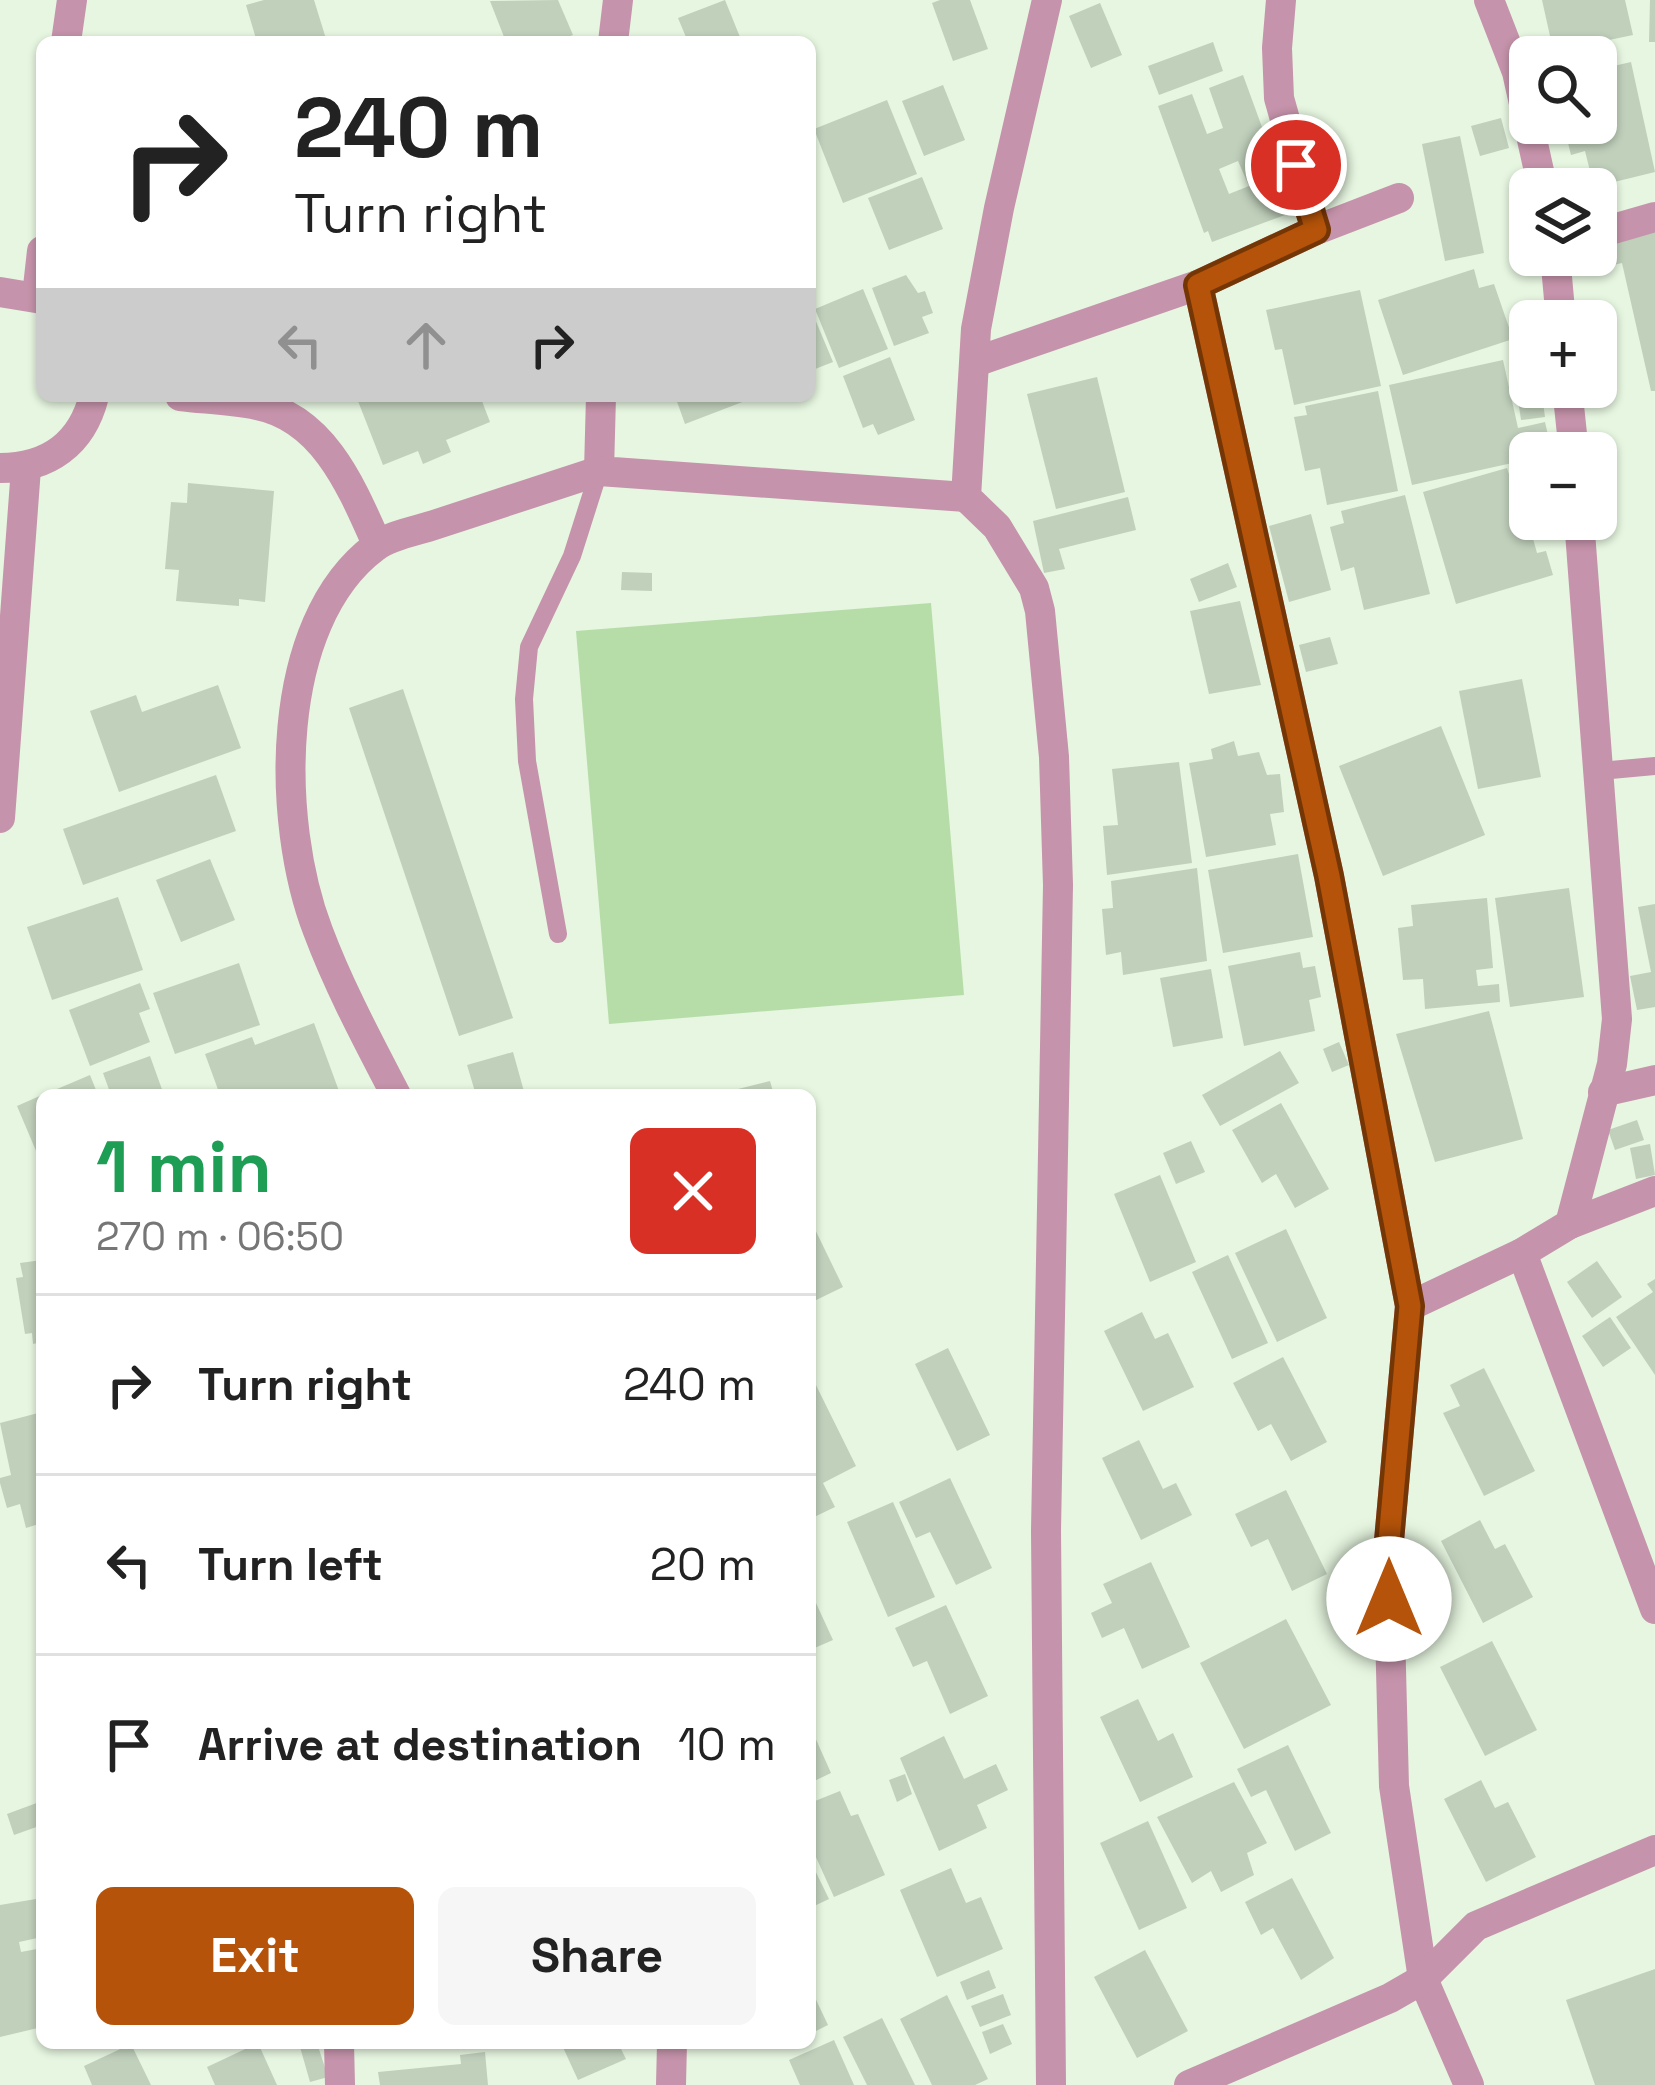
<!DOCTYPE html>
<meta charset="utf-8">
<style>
:root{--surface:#fff;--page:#f6f6f6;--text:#222;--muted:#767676;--line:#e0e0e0;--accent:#b45309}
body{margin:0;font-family:"Space Grotesk",sans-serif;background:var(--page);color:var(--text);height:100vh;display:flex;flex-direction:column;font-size:45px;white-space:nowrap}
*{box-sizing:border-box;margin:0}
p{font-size:39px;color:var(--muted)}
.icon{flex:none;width:66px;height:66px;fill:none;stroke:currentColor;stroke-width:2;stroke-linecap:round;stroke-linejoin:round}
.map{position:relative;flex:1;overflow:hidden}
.details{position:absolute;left:36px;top:1089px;width:780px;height:960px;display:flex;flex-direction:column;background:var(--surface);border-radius:18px;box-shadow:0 3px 9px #0004}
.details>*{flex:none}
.guide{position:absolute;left:36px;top:36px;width:780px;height:366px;border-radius:18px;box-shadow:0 3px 9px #0004;background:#fff;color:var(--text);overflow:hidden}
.fabs{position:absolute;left:1509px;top:36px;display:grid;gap:24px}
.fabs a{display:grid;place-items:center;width:108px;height:108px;border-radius:18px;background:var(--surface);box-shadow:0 3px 9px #0004;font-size:60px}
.pin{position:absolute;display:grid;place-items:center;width:102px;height:102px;color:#fff;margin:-51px;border:6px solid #fff;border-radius:50%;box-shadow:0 3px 12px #0007}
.me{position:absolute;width:132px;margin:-66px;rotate:0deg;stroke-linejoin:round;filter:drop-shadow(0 0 9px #0008)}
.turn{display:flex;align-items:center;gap:42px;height:252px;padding:0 60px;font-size:54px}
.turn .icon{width:156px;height:156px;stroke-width:2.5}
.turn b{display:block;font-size:84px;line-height:102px}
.lanes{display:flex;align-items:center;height:114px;padding:0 60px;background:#0003;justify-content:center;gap:60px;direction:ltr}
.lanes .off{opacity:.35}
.round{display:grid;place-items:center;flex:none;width:126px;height:126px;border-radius:18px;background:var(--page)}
.summary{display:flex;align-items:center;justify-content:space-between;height:204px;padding:0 60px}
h1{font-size:72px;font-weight:700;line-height:90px;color:#1e9e55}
.primary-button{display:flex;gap:24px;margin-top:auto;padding:24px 60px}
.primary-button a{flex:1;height:138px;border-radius:18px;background:var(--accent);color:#fff;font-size:48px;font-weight:700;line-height:138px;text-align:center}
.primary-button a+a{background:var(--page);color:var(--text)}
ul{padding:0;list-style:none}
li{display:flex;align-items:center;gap:36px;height:180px;padding:0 60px;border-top:3px solid var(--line)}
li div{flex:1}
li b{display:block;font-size:45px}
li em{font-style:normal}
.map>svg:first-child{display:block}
.green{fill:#b6dda8}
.building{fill:#c0d0bb;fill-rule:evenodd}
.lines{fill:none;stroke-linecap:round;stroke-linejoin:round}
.lane{stroke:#c593ab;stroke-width:18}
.street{stroke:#c593ab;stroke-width:30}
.route-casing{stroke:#753606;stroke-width:30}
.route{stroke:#b45309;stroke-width:21}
</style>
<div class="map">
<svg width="1655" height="2085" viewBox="0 0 1655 2085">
<rect width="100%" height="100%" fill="#e6f6e0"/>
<path class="green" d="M931 603 964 995 609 1024 576 631Z"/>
<g class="building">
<path d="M264 0H314L327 42H257L246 5Z"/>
<path d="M558 0 573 35 555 42H506L490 1Z"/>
<path d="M725 0 742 42H688L678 18Z"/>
<path d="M940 0H970L988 49 953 61 932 3Z"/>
<path d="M1542 0H1625L1633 35 1585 45 1584 39 1552 45Z"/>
<path d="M1650 0H1655V42H1649Z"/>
<path d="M1100 3 1122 55 1091 68 1069 16Z"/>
<path d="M1213 42 1223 71 1159 95 1148 66Z"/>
<path d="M1631 62 1655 172 1594 187 1585 151 1571 155 1563 123H1596V70Z"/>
<path d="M1243 75 1289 201 1281 205 1285 215 1212 242 1208 231 1204 233 1158 106 1192 94 1207 134 1223 128 1209 88ZM1238 161 1249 186 1229 194 1219 169Z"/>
<path d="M943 85 965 140 924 156 902 101Z"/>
<path d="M887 100 917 174 843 203 814 129Z"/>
<path d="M1501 118 1509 148 1480 156 1471 126Z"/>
<path d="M1460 136 1484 253 1445 261 1422 144Z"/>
<path d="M922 177 943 229 889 250 868 198Z"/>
<path d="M1655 229V391H1651L1622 263 1609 266 1603 240Z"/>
<path d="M1474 269 1479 288 1494 284 1513 339 1403 375 1378 300Z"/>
<path d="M906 275 918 293 925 291 933 313 922 317 929 333 894 346 872 288Z"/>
<path d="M863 289 888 349 839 368 815 309Z"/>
<path d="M1360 290 1381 386 1294 405 1282 349 1275 350 1266 310Z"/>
<path d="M810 307 833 362 810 371Z"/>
<path d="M890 357 915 420 878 435 873 424 863 428 843 376Z"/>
<path d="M1503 360 1518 428 1545 422 1552 453H1530V459L1412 485 1389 385Z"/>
<path d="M1530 371V387H1541L1545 417 1521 420 1514 373Z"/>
<path d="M1097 377 1125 492 1056 509 1027 394Z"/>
<path d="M1378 391 1398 491 1327 505 1320 468 1305 471 1294 417 1307 415 1305 406Z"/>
<path d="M356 396H480L490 422 446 440 451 452 423 464 418 451 383 465Z"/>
<path d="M675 396H743L745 401 685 424Z"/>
<path d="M1507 468 1514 491 1530 487V519H1540L1541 525 1530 528 1537 553 1546 551 1553 575 1456 604 1423 492Z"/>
<path d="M188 483 274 491 265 602 239 599V606L176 601 179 570 165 569 171 502 187 503Z"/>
<path d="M1405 495 1430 594 1364 610 1354 567 1341 571 1330 527 1344 523 1341 511Z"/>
<path d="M1128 497 1136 530 1059 549 1065 569 1044 573 1033 521Z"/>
<path d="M1311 514 1331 590 1289 602 1269 526Z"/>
<path d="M1228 563 1237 587 1199 602 1190 579Z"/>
<path d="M622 572 652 573V591L621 590Z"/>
<path d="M1240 601 1261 685 1209 694 1190 611Z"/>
<path d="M1330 637 1338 664 1306 672 1299 645Z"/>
<path d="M1522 679 1541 777 1478 789 1459 691Z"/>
<path d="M218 685 241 748 119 792 90 711 136 695 142 712Z"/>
<path d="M403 689 513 1018 459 1036 349 708Z"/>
<path d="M1441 726 1485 835 1383 876 1339 766Z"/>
<path d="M1234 741 1238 756 1259 752 1267 775 1280 774 1284 812 1270 814 1276 845 1206 857 1189 763 1213 759 1211 749Z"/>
<path d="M1179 762 1192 863 1107 875 1103 826 1118 825 1112 769Z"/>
<path d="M216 775 236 831 83 885 63 829Z"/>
<path d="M1298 854 1313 937 1223 953 1208 870Z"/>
<path d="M210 859 235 920 181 942 156 880Z"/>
<path d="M1197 868 1207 961 1123 975 1121 952 1106 955 1102 909 1113 908 1111 881Z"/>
<path d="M1569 888 1584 997 1510 1007 1495 898Z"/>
<path d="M118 897 143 970 52 1000 27 927Z"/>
<path d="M1487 898 1493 968 1476 970 1478 986 1499 984 1500 1002 1425 1009 1423 979 1403 980 1398 928 1413 926 1411 905Z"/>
<path d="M1655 904V1007L1637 1010 1630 976 1651 972 1638 907Z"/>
<path d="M1300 952 1303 968 1315 966 1321 997 1309 1000 1315 1031 1244 1046 1228 966Z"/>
<path d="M239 963 260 1025 175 1054 153 993Z"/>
<path d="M1211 969 1223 1038 1173 1047 1160 978Z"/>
<path d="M140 983 150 1009 139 1013 150 1042 90 1066 69 1010Z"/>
<path d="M1489 1011 1523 1139 1435 1162 1396 1034Z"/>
<path d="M314 1023 339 1091 330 1095H220L205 1054 252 1037 255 1045Z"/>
<path d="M1339 1042 1349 1065 1332 1072 1323 1049Z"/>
<path d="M1280 1051 1299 1083 1220 1126 1202 1095Z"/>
<path d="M513 1052 525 1095H476L467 1065Z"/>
<path d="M150 1056 164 1095H111L103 1073Z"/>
<path d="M90 1075 98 1095H43Z"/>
<path d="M770 1081 774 1095H722V1093Z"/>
<path d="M42 1095V1165L17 1106Z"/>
<path d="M1281 1103 1329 1189 1295 1208 1276 1174 1262 1183 1232 1130Z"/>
<path d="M1637 1120 1644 1140 1615 1150 1608 1130Z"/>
<path d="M1191 1141 1205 1172 1176 1184 1163 1153Z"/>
<path d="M1650 1144 1655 1175 1636 1179 1630 1148Z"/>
<path d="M1160 1175 1196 1262 1150 1282 1114 1194Z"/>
<path d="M810 1219 843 1287 810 1303Z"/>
<path d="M1286 1229 1327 1318 1277 1342 1235 1253Z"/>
<path d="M1228 1255 1268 1343 1232 1359 1192 1272Z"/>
<path d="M42 1260V1342L33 1344 32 1333 25 1334 16 1278 23 1277 20 1263Z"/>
<path d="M1597 1261 1622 1297 1592 1318 1567 1282Z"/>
<path d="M1655 1279V1375L1616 1317 1653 1292 1647 1284Z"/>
<path d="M1142 1312 1155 1339 1168 1333 1194 1387 1143 1411 1104 1331Z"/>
<path d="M1610 1317 1631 1348 1603 1367 1582 1336Z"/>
<path d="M948 1348 990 1435 957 1451 915 1364Z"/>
<path d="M1283 1357 1327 1442 1291 1461 1271 1424 1258 1431 1233 1383Z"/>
<path d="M1484 1368 1535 1471 1484 1496 1443 1413 1460 1406 1450 1385Z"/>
<path d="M810 1373 856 1466 823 1483 835 1507 810 1519Z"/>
<path d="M42 1412V1523L26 1528 20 1504 7 1508 0 1483V1478L11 1475 0 1423Z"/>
<path d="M1139 1440 1163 1489 1176 1483 1192 1515 1141 1540 1102 1458Z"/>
<path d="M950 1478 992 1568 956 1585 930 1532 916 1538 899 1502Z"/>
<path d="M1286 1490 1327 1574 1292 1591 1268 1539 1251 1547 1235 1514Z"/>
<path d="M893 1502 935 1597 888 1617 847 1522Z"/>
<path d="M1480 1520 1495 1549 1505 1544 1533 1597 1483 1623 1441 1541Z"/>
<path d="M1151 1562 1190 1647 1142 1669 1124 1628 1102 1638 1091 1613 1112 1603 1103 1584Z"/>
<path d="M810 1590 833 1640 810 1650Z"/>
<path d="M946 1605 988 1696 950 1714 927 1661 913 1667 895 1628Z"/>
<path d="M1286 1619 1331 1705 1244 1749 1200 1663Z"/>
<path d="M1492 1641 1537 1730 1485 1756 1440 1667Z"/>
<path d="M1138 1699 1158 1741 1173 1733 1193 1777 1140 1802 1100 1717Z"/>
<path d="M810 1726 831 1773 810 1783Z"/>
<path d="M944 1736 964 1779 996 1764 1008 1790 977 1805 987 1828 939 1851 900 1758Z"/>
<path d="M1288 1745 1331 1833 1295 1851 1266 1790 1251 1797 1237 1769Z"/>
<path d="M905 1774 912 1794 897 1802 889 1780Z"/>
<path d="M1481 1780 1495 1808 1508 1802 1536 1857 1486 1882 1444 1799Z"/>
<path d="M1234 1782 1267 1843 1247 1853 1254 1875 1221 1892 1211 1871 1192 1883 1157 1817Z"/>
<path d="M840 1791 851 1816 858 1814 885 1875 834 1897 810 1844V1803Z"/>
<path d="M42 1801V1825L14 1835 7 1814Z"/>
<path d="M1148 1821 1187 1908 1139 1930 1100 1843Z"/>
<path d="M810 1860 829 1899 810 1908Z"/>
<path d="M951 1868 966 1903 981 1897 1003 1949 937 1977 900 1890Z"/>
<path d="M1292 1878 1334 1958 1301 1980 1273 1928 1261 1935 1245 1902Z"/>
<path d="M42 1898V1937L19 1942 21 1952 42 1948V2027L0 2037V1905Z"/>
<path d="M1145 1950 1188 2031 1137 2058 1094 1977Z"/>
<path d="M1655 1969V2085H1595L1566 2000Z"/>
<path d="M989 1970 996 1988 967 2000 960 1982Z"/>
<path d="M810 1987 828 2025 810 2034Z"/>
<path d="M1003 1994 1011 2015 980 2027 971 2006Z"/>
<path d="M947 1995 988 2079 975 2085H932L900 2019Z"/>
<path d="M882 2018 915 2085H867L843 2037Z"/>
<path d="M1003 2024 1012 2044 990 2054 982 2032Z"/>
<path d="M834 2040 854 2085H800L789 2060Z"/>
<path d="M258 2043 277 2085H215L207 2067Z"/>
<path d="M317 2043 328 2077 310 2082 300 2047Z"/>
<path d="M561 2043H618L626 2059 578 2080Z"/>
<path d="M131 2044 151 2085H92L84 2066Z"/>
<path d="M485 2052 488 2085H380L378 2072 461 2064 460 2055Z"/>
</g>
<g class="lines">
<g class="lane">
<path d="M1600 771 1655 766"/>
<path d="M558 934 527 761 524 699 529 647 572 556 599 471"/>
</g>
<g class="street">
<path d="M1047 0 999 208 976 329 966 497 997 527 1034 588 1040 611 1054 757 1058 885 1046 1531 1051 2085"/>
<path d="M1281 0 1277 48 1279 98 1316 230"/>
<path d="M1489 0 1517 72 1543 189"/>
<path d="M66 42 72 0"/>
<path d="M613 42 618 0"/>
<path d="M1596 234 1655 217"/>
<path d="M1555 255 1561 321"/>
<path d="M1198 285 1329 876 1410 1306 1388 1552 1394 1786 1423 1979 1469 2085"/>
<path d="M0 292 42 299"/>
<path d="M37 296 42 251"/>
<path d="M975 362 1198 285 1316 230 1399 198"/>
<path d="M1567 387 1574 453"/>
<path d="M180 396C205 399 232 400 257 405 324 418 352 488 377 544"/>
<path d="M601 396 599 471 966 497"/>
<path d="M0 468C48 468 82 444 94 396"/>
<path d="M0 818 26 468"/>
<path d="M1603 1092 1655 1080"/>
<path d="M396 1095C368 1041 339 987 318 931 276 822 273 623 375 547 390 535 416 531 434 525 489 507 544 489 599 471"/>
<path d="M1570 1224 1655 1191"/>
<path d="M1522 1253 1655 1609"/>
<path d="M1410 1306 1522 1253 1570 1224 1612 1064 1617 1019 1579 519"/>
<path d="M339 2043 340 2085"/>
<path d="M671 2085 672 2043"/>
<path d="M1189 2085 1390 1998 1423 1979 1476 1926 1655 1850"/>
</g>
</g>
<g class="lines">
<g class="route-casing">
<path id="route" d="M1296 165 1316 230 1198 285 1329 876 1410 1306 1388 1552 1389 1599"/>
</g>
<use href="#route" class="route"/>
</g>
</svg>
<div class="fabs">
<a><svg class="icon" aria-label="search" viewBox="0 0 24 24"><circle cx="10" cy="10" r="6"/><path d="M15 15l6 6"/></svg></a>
<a><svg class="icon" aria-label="layers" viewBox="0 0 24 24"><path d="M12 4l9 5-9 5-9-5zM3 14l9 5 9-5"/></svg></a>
<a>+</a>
<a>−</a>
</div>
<div class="pin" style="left:1296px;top:165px;background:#d93025"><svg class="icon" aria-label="arrive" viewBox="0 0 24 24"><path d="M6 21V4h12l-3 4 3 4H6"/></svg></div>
<svg class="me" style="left:1389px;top:1599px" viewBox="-20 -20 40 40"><circle r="19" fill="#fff"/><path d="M0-13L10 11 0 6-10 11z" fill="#b45309"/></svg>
<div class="guide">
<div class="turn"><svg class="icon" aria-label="right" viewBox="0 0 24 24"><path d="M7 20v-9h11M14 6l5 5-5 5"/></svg><div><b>240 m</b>Turn right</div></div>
<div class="lanes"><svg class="icon off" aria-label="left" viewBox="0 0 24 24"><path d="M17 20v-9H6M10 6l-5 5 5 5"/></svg><svg class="icon off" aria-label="ahead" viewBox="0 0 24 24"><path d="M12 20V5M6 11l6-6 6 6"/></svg><svg class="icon" aria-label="right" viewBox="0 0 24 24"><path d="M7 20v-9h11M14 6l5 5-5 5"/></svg></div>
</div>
<section class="details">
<div class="summary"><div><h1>1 min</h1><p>270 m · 06:50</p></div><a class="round" style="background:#d93025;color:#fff"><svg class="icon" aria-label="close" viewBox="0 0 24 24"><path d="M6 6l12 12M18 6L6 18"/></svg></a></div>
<ul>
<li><svg class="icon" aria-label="right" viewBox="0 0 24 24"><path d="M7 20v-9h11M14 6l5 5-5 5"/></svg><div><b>Turn right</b></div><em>240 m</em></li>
<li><svg class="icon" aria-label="left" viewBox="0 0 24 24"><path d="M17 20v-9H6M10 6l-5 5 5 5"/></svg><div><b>Turn left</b></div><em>20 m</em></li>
<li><svg class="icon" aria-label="arrive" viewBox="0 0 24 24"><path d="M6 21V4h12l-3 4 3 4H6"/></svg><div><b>Arrive at destination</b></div><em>10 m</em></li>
</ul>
<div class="primary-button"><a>Exit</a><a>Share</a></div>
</section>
</div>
